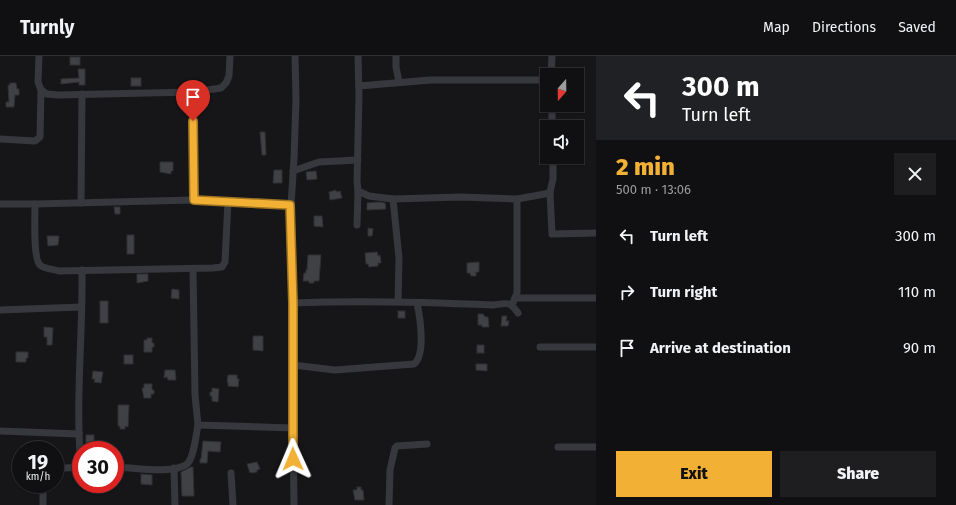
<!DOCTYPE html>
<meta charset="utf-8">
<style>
:root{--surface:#101012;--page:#1e1e20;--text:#f1f3f6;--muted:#9c9d9f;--line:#303032;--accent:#f2b134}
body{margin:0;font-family:"Fira Sans",sans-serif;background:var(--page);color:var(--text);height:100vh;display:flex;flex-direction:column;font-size:15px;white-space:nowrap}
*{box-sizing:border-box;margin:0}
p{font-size:13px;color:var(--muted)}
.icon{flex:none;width:22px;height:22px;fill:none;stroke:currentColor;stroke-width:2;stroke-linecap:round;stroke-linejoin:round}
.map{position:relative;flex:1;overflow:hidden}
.details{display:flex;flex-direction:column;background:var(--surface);width:360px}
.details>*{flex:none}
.guide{background:#202124;color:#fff;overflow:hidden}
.needle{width:26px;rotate:200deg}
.buttons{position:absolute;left:540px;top:12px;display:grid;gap:8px}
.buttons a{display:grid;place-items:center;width:44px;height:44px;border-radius:0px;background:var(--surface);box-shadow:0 1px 3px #0004,0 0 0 1px var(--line);font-size:20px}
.speed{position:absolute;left:12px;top:385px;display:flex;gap:8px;font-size:20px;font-weight:700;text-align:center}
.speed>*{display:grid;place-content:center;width:52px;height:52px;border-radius:50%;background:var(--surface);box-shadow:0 1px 3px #0004,0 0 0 1px var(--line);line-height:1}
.speed small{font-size:10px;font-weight:400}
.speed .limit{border:6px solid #d22;background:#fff;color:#111}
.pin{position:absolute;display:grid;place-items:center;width:34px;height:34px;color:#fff;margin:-41px -17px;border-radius:50% 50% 50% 0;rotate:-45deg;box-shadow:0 0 4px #0007}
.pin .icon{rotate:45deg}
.me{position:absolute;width:44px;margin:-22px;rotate:359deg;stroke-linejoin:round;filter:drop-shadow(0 0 3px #0008)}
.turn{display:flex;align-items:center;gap:14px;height:84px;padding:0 20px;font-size:18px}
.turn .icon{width:52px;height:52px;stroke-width:2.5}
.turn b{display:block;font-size:28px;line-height:34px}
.round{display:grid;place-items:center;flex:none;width:42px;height:42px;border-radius:0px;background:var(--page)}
.head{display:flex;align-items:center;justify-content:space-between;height:68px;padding:0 20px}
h1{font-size:24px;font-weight:800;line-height:30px;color:var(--accent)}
.button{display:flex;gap:8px;margin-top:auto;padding:8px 20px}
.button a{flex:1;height:46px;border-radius:0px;background:var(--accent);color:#111;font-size:16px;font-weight:800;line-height:46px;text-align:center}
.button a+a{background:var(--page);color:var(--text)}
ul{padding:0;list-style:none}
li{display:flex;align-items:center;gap:12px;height:56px;padding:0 20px}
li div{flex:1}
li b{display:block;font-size:15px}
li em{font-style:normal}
header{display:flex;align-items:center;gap:24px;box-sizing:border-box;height:56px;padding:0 20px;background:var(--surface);border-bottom:1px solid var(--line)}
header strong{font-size:19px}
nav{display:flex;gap:22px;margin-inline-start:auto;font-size:14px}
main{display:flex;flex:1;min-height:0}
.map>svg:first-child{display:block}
.building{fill:#404145;stroke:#303034}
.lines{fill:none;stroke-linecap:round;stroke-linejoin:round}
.minor{stroke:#37383d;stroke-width:7}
.route-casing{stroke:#9d7322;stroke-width:10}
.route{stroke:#f2b134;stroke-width:7}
</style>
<header>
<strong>Turnly</strong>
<nav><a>Map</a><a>Directions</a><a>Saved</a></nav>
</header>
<main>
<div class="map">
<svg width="596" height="449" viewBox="0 0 596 449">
<rect width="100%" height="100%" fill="#161618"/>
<g class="building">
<rect x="70" y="1" width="10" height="8"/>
<path d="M78 13H85V29H79V26L61 28V23L79 22Z"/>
<rect x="131" y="22" width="10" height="8"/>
<path d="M10 27H16L17 33H19V39H15L14 51H6V46H9L8 29H10Z"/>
<path d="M260 76H265L266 99H262Z"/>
<path d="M160 106H173V115H171V118L160 116Z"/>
<path d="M274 114H282V127H273Z"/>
<path d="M316 115 317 123 307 124 306 116Z"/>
<path d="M336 134V136L340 135 342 142 330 144 329 136Z"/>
<path d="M379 146 385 147 386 153 367 154V147Z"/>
<path d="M114 151H120V158H115Z"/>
<path d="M314 160H322L323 171 314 170Z"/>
<path d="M368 172 373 173 372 180H368Z"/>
<rect x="127" y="179" width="7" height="19"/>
<path d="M47 180H59L58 189 48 190Z"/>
<path d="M377 196 378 200 380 199 381 207H378V210L369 211 368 208H366L365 197Z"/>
<path d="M308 199H321L319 225H314V227H309V225H303L304 217H306V214H307Z"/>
<path d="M479 206V216H476V220H471L470 217H467V207Z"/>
<path d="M137 218H148V225L137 227Z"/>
<path d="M172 233 179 234V243L171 242Z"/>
<rect x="100" y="245" width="8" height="22"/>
<rect x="398" y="255" width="7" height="7"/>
<path d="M478 258H483L485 261H488L489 271H482V269H478Z"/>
<path d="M502 260H507L506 265H509L508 270H501Z"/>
<path d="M44 271 53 272 52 289H47V281H44Z"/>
<path d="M253 280H263V295L253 294Z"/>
<path d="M147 282H152V287H154V291H152V296H144V284H147Z"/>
<rect x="477" y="289" width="7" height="8"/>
<path d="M16 296H28V302H26V306H16Z"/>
<rect x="124" y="299" width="9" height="9"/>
<path d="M476 308H487V315L476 314Z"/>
<path d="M165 314H175L176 324H168L167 321 164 322Z"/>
<path d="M93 315 103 316 101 327 94 326 95 323H92Z"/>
<path d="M228 319H237V323H239L238 331 228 330V326H227Z"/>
<path d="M144 328H152V334H154V338H151V342H144L142 332H144Z"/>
<path d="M212 332 219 333 218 346 212 345V340H210V336H212Z"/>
<path d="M118 349H129L128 371 125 370V373H120V370H118Z"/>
<rect x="86" y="379" width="8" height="11"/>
<path d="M203 385 221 386 220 396 208 395 207 407H200V403H201Z"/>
<path d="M257 406 260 413 257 414V416L252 417 251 416 250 417 247 408Z"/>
<path d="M14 410H21V421H15Z"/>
<path d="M191 411H193L194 440H182L181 416Z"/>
<path d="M141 418 152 419V429L141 428Z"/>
<path d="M357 431H361V434H363L364 444H355L353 434H357Z"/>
</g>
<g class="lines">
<g class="minor">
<path d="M396 0V11L399 26"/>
<path d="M551 19 552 0"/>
<path d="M359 30 430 24H547"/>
<path d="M41 34 47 38 58 39 193 36 221 32 226 27 229 20 230 0"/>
<path d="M193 36V144"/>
<path d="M552 49V71"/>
<path d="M0 83 35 85 40 81 41 34 38 26 39 0"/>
<path d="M553 101V123L550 136 552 178 596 177"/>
<path d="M293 115 319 106 358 104"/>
<path d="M358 135 369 140 393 143 461 141 517 143 545 138 550 136"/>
<path d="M393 143 399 202 398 245"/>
<path d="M81 147 82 38"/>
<path d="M0 148H35L193 144 291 149"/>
<path d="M35 148C35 159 33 203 40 209 44 213 53 213 59 215L213 212 222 211 225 206 228 145"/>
<path d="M357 169 358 135 357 125 359 40 358 0"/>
<path d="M193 213 195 339 198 369 293 372"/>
<path d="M515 242H596"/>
<path d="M293 247C360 244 427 246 494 249 507 247 510 245 518 257"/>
<path d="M512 249 517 237V143"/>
<path d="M0 254 81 251"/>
<path d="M540 291H596"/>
<path d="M293 309 335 314 414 308C426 299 420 261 417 247"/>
<path d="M0 375 79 378"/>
<path d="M558 391H596"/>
<path d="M81 411C75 345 83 280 82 214"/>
<path d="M115 411C132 411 173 419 187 408 194 402 196 378 198 369"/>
<path d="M174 412 175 449"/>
<path d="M55 414 65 412 81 411"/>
<path d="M231 417 233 449"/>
<path d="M43 449V428"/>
<path d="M294 449 293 372V247L291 149 294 103 296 43 295 0"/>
<path d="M389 449 390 414 395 392 397 390 427 388"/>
</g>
</g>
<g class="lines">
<g class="route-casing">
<path id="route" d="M193 65 194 144 290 149 293 247V403"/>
</g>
<use href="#route" class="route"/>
</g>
</svg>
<div class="buttons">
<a><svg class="needle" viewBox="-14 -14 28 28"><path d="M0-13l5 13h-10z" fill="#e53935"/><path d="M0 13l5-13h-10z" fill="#9c9d9f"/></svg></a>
<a><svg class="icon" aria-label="sound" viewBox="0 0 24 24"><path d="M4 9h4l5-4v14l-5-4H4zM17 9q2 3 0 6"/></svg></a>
</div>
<div class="speed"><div>19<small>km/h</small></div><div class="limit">30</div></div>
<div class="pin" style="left:193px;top:65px;background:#d93025"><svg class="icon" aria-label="arrive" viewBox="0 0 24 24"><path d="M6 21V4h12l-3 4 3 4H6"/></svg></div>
<svg class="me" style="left:293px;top:403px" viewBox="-20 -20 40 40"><path d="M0-17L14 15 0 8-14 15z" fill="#f2b134" stroke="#fff" stroke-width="4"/></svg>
</div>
<section class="details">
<div class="guide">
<div class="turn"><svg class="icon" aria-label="left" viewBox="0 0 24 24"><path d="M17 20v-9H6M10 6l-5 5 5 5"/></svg><div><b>300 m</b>Turn left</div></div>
</div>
<div class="head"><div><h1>2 min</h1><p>500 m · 13:06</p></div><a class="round"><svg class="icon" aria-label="close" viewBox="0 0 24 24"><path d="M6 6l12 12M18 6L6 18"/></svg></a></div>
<ul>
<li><svg class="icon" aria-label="left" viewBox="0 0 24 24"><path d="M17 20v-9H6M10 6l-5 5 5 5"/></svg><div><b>Turn left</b></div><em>300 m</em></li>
<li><svg class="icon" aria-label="right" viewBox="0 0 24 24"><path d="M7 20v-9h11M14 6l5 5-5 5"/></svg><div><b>Turn right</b></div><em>110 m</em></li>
<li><svg class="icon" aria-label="arrive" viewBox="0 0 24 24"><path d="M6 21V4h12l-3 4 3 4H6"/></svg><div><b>Arrive at destination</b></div><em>90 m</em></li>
</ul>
<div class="button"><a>Exit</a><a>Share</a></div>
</section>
</main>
